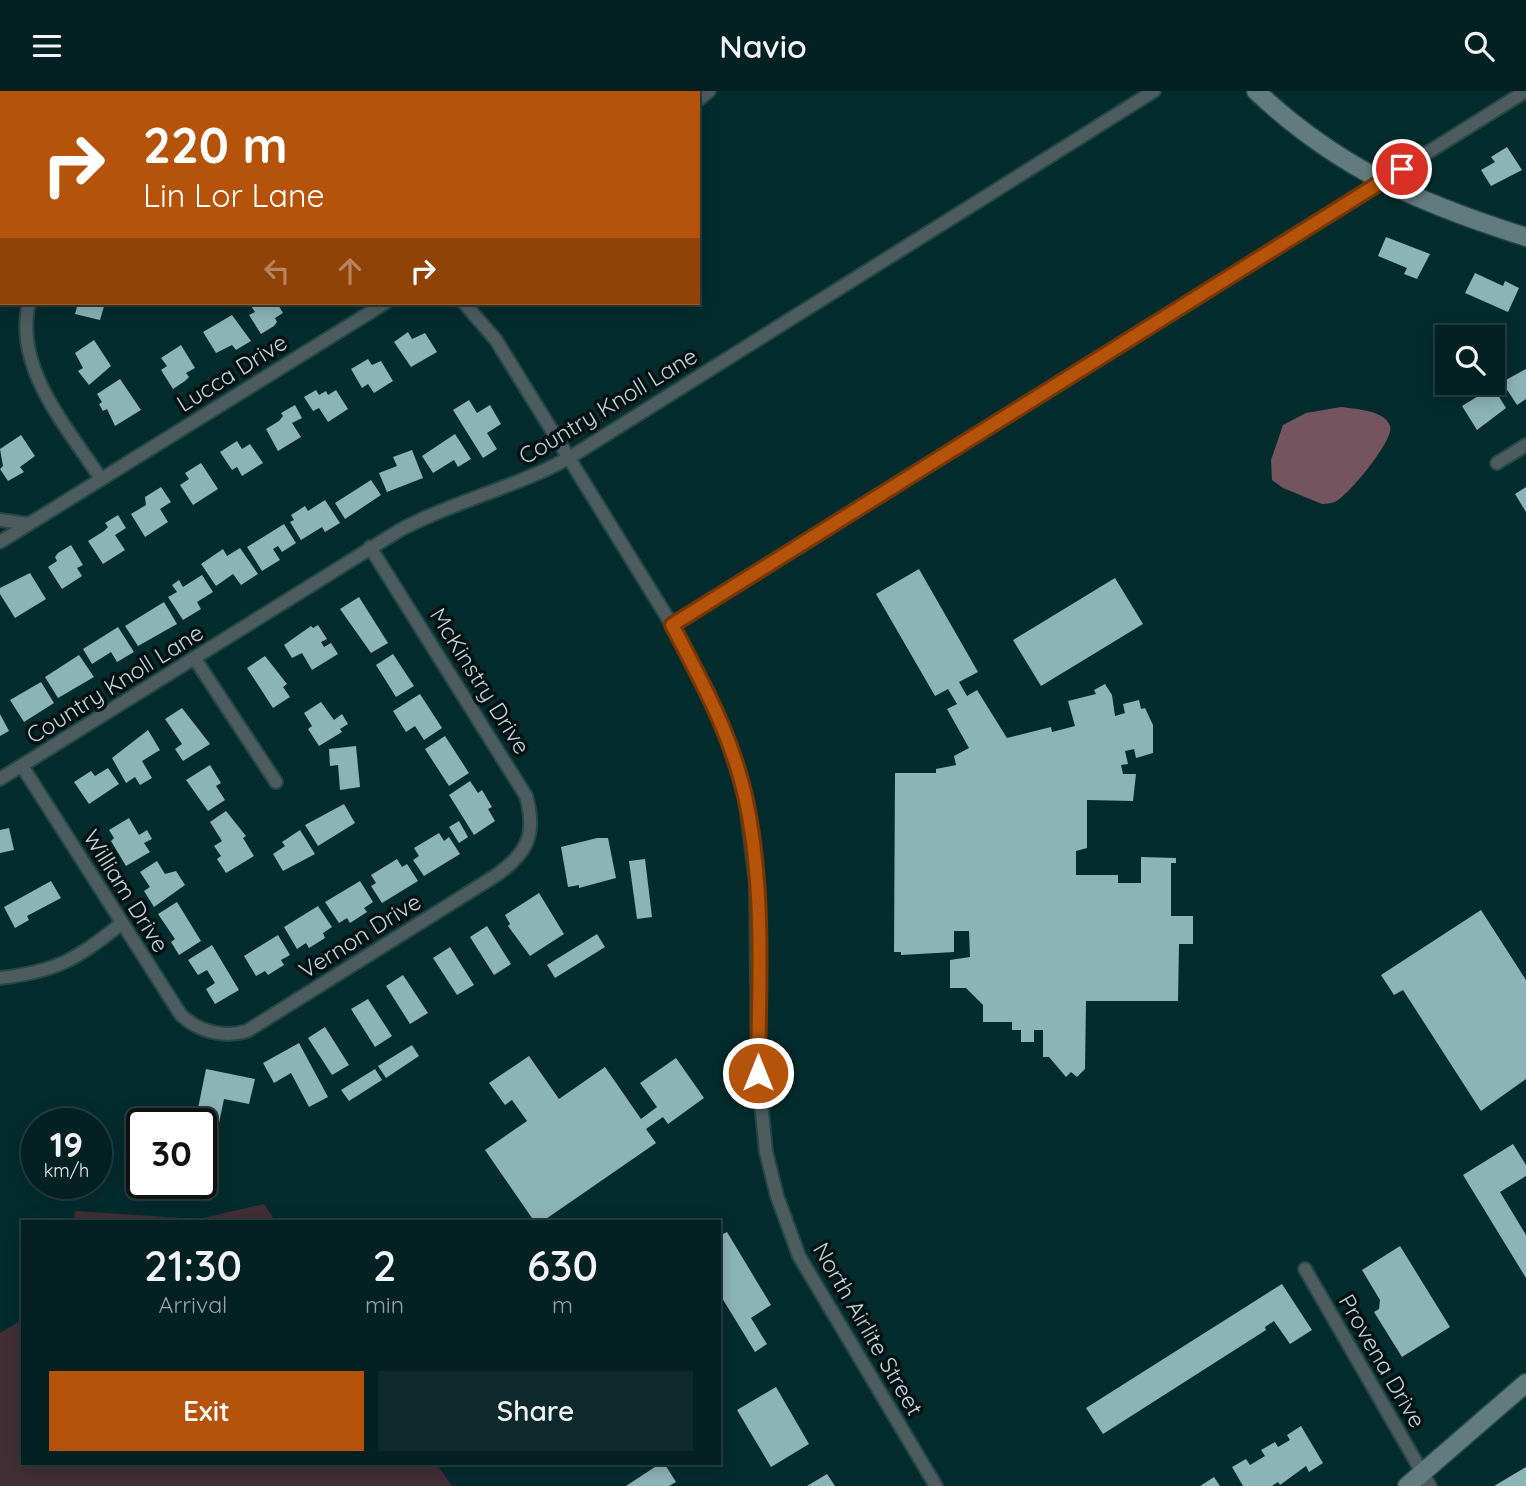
<!DOCTYPE html>
<style>
:root{--surface:#042122;--page:#0d292a;--text:#f1f3f6;--muted:#97a3a5;--line:#253e40;--accent:#b45309}
body{margin:0;font-family:Quicksand,sans-serif;background:var(--page);color:var(--text);height:100vh;display:flex;flex-direction:column;font-size:26px;white-space:nowrap}
*{box-sizing:border-box;margin:0}
p{font-size:23px;color:var(--muted)}
.icon{flex:none;width:38px;height:38px;fill:none;stroke:currentColor;stroke-width:2;stroke-linecap:round;stroke-linejoin:round}
.map{position:relative;flex:1;overflow:hidden}
.drawer{position:absolute;left:21px;top:1129px;width:700px;height:245px;display:flex;flex-direction:column;background:var(--surface);border-radius:0px;box-shadow:0 4px 18px #0003,0 0 0 2px var(--line)}
.drawer>*{flex:none}
.banner{position:absolute;left:0px;top:0px;width:700px;height:214px;box-shadow:0 4px 18px #0003,0 0 0 2px var(--line);background:#b45309;color:#fff;overflow:hidden}
.tools{position:absolute;left:1435px;top:234px;display:grid;gap:14px}
.tools a{display:grid;place-items:center;width:70px;height:70px;border-radius:0px;background:var(--surface);box-shadow:0 4px 18px #0003,0 0 0 2px var(--line);font-size:35px}
.speed{position:absolute;left:21px;top:1017px;display:flex;gap:14px;font-size:35px;font-weight:700;text-align:center}
.speed>*{display:grid;place-content:center;width:91px;height:91px;border-radius:50%;background:var(--surface);box-shadow:0 4px 18px #0003,0 0 0 2px var(--line);line-height:1}
.speed small{font-size:18px;font-weight:400}
.speed .limit{border:4px solid #111;border-radius:10px;background:#fff;color:#111}
.pin{position:absolute;display:grid;place-items:center;width:60px;height:60px;color:#fff;margin:-30px;border:4px solid #fff;border-radius:50%;box-shadow:0 2px 7px #0007}
.me{position:absolute;width:77px;margin:-38px;rotate:0deg;stroke-linejoin:round;filter:drop-shadow(0 0 5px #0008)}
.turn{display:flex;align-items:center;gap:24px;height:147px;padding:0 28px;font-size:32px}
.turn .icon{width:91px;height:91px;stroke-width:2.5}
.turn b{display:block;font-size:49px;line-height:60px}
.lanes{display:flex;align-items:center;height:66px;padding:0 28px;background:#0003;justify-content:center;gap:35px;direction:ltr}
.lanes .off{opacity:.35}
.eta{display:flex;justify-content:space-evenly;align-items:center;height:119px;text-align:center}
.eta b{font-size:42px;font-weight:600;line-height:49px}
.action{display:flex;gap:14px;margin-top:auto;padding:14px 28px}
.action a{flex:1;height:80px;border-radius:0px;background:var(--accent);color:#fff;font-size:28px;font-weight:600;line-height:80px;text-align:center}
.action a+a{background:var(--page);color:var(--text)}
header{display:flex;justify-content:space-between;align-items:center;height:91px;padding:0 28px;background:var(--surface);font-size:32px;font-weight:600}
.map>svg:first-child{display:block}
.green{fill:#422f35}
.water{fill:#74555f}
.lines{fill:none;stroke-linecap:round;stroke-linejoin:round}
.stream{stroke:#74555f;stroke-width:4.5}
.building{fill:#8db4b5}
.street-casing{stroke:#244748;stroke-width:16}
.secondary-casing{stroke:#244748;stroke-width:21}
.street{stroke:#4d5c5d;stroke-width:12}
.secondary{stroke:#627b7c;stroke-width:18}
.route-casing{stroke:#753606;stroke-width:18}
.route{stroke:#b45309;stroke-width:12}
.labels{text-anchor:middle;stroke-width:7;stroke-linejoin:round;paint-order:stroke}
.street-label{font-size:23px;fill:#c4d7d8;stroke:#041112}
</style>
<header><svg class="icon" aria-label="menu" viewBox="0 0 24 24"><path d="M4 6h16M4 12h16M4 18h16"/></svg>Navio<svg class="icon" aria-label="search" viewBox="0 0 24 24"><circle cx="10" cy="10" r="6"/><path d="M15 15l6 6"/></svg></header>
<div class="map">
<svg width="1526" height="1395" viewBox="0 0 1526 1395">
<rect width="100%" height="100%" fill="#052c2d"/>
<g class="green">
<path d="M264 1113 275 1130H74L75 1120 199 1128Z"/>
<path d="M23 1228V1372H436L452 1395H0V1242Z"/>
</g>
<path class="water" d="M1341 316C1355 318 1385 319 1390 335 1395 348 1350 402 1338 409 1333 412 1328 413 1322 413L1283 397 1272 389 1271 369 1283 334 1306 322Z"/>
<g class="lines">
<g class="stream">
<path d="M110 2 112 0"/>
<path d="M0 115 2 114"/>
</g>
</g>
<g class="building">
<path d="M1507 56 1522 79 1491 95 1481 79 1495 71 1491 66Z"/>
<path d="M1386 146 1430 163 1417 188 1404 183 1407 177 1378 165Z"/>
<path d="M1475 182 1503 195 1505 190 1519 197 1508 221 1465 202Z"/>
<path d="M78 212H105L100 229 75 223Z"/>
<path d="M249 212H277L283 222 275 227 277 231 274 235 261 243 249 224 255 221Z"/>
<path d="M232 224 251 250 236 259 232 254 216 262 203 241Z"/>
<path d="M408 241 412 248 425 242 437 261 411 276 394 251Z"/>
<path d="M94 249 111 275 89 294 78 280 83 277 75 262Z"/>
<path d="M181 254 195 277 186 282 189 286 185 290 173 298 161 279 167 275 161 267Z"/>
<path d="M368 268 372 274 381 270 393 290 374 302 368 293 362 297 351 278Z"/>
<path d="M1526 278V308L1517 314 1502 291Z"/>
<path d="M120 288 141 319 115 335 107 318 103 320 99 313 102 311 97 303Z"/>
<path d="M1493 296 1506 317 1477 339 1462 315Z"/>
<path d="M316 299 319 304 326 300 328 304 336 299 348 318 328 331 319 317 313 320 304 306Z"/>
<path d="M469 309 477 322 490 314 501 333 487 342 497 358 483 367 453 319Z"/>
<path d="M295 314 302 327 292 332 301 346 278 360 266 338 279 330 283 325 281 322Z"/>
<path d="M455 343 471 368 458 376 454 369 433 382 422 365Z"/>
<path d="M21 344 35 365 20 376 24 381 8 390 0 378 3 375 0 358Z"/>
<path d="M237 350 242 358 250 353 263 372 242 385 237 376 232 379 220 361Z"/>
<path d="M412 359 423 387 387 401 379 382 397 375 393 366Z"/>
<path d="M201 372 218 398 193 414 180 394 189 388 185 382Z"/>
<path d="M371 389 381 404 345 428 335 412Z"/>
<path d="M161 396 171 411 160 418 168 431 145 446 131 423 146 414 145 406Z"/>
<path d="M1526 396V421L1515 403Z"/>
<path d="M325 409 340 432 325 441 322 436 301 449 290 431 294 429 291 424 305 415 308 420Z"/>
<path d="M118 424 126 437 115 444 125 459 103 473 88 450 104 440 108 436 105 432Z"/>
<path d="M284 433 296 452 282 461 278 455 273 458 280 469 262 480 247 456Z"/>
<path d="M71 454 83 474 77 477 82 485 62 498 48 476 57 470 55 466 58 462Z"/>
<path d="M240 457 258 483 241 494 233 483 216 495 201 473 223 458 227 465Z"/>
<path d="M919 478 978 581 959 591 967 605 977 599 1007 647 1051 636 1052 641 1075 635 1068 610 1096 603 1094 599 1105 593 1112 604 1115 625 1125 622 1123 613 1139 609 1141 618 1145 617 1153 634V662L1136 667 1134 658 1125 660 1128 673 1121 674 1123 683H1136L1133 710 1087 709V757L1076 760V784H1118V792H1141V766L1176 767V772H1171V825H1193V853H1179L1178 910H1086L1085 978 1077 986 1071 981 1066 986 1049 966H1043V939H1034V951H1021V939H1012V931H983V914L966 897H950V869L970 866 969 840H954V861L901 864V861H894L895 682H936V678L956 674 954 665 969 657 947 618 957 613 948 598 935 605 876 503Z"/>
<path d="M30 482 46 508 15 527 0 503V497Z"/>
<path d="M202 484 213 501 197 511 201 518 183 529 168 506 177 501 172 494 179 489 183 496Z"/>
<path d="M1115 487 1143 533 1041 595 1013 549Z"/>
<path d="M359 506 388 552 371 562 340 518Z"/>
<path d="M164 511 177 533 138 555 125 535Z"/>
<path d="M318 534 327 548 321 551 324 556 331 552 338 563 312 579 302 562 292 567 284 554 311 535 313 537Z"/>
<path d="M118 536 134 561 117 571 111 561 92 573 83 558Z"/>
<path d="M393 563 414 595 396 606 376 574Z"/>
<path d="M79 564 94 586 58 607 45 586Z"/>
<path d="M265 565 287 593 283 596 290 606 273 617 247 577Z"/>
<path d="M41 591 54 612 24 631 10 609Z"/>
<path d="M420 603 442 637 424 649 415 635 406 641 393 620Z"/>
<path d="M321 611 334 629 342 623 348 633 340 638 342 641 319 655 308 638 312 635 304 622Z"/>
<path d="M182 617 210 653 183 670 175 658 182 653 165 628Z"/>
<path d="M0 623 9 640 0 645Z"/>
<path d="M148 639 160 659 142 670 152 687 140 694 135 686 126 692 112 667Z"/>
<path d="M445 645 469 682 449 695 425 658Z"/>
<path d="M356 655 360 696 340 699 338 674 330 675 329 658Z"/>
<path d="M210 674 221 692 216 695 225 709 208 720 186 689Z"/>
<path d="M108 677 119 693 89 713 74 691 91 680 95 685Z"/>
<path d="M470 690 478 702 482 699 492 716 488 718 495 730 474 744 449 704Z"/>
<path d="M344 713 355 732 318 755 305 734Z"/>
<path d="M226 720 246 745 243 747 254 765 226 782 217 768 221 765 214 755 222 750 210 731Z"/>
<path d="M129 727 139 744 147 739 152 748 144 752 150 761 126 775 111 750 114 747 109 739Z"/>
<path d="M459 730 468 746 459 752 449 736Z"/>
<path d="M9 737 14 759 0 762V739Z"/>
<path d="M300 739 315 763 283 780 273 763 285 755 282 751Z"/>
<path d="M439 742 444 750 449 746 460 763 424 785 413 769 419 765 414 757Z"/>
<path d="M597 747H608L616 787 579 797V794L568 796 561 756Z"/>
<path d="M397 768 402 776 407 773 418 790 382 812 371 795 376 792 371 784Z"/>
<path d="M645 768 652 826 637 828 629 770Z"/>
<path d="M157 770 165 783 176 780 185 794 154 816 144 800 150 796 140 781Z"/>
<path d="M51 790 61 807 27 825 29 829 15 837 4 816Z"/>
<path d="M360 790 373 811 364 817 367 821 350 832 347 827 339 832 325 811Z"/>
<path d="M539 802 564 843 530 865 508 835 510 833 505 824Z"/>
<path d="M177 811 201 850 179 864 171 851 175 848 158 823Z"/>
<path d="M318 815 332 836 323 842 325 847 309 857 306 852 297 858 284 836Z"/>
<path d="M1481 819 1526 889V988L1481 1020 1403 899 1394 904 1381 884Z"/>
<path d="M487 835 511 873 494 884 470 846Z"/>
<path d="M597 843 605 856 555 887 547 874Z"/>
<path d="M278 844 290 864 281 869 284 874 268 884 265 880 256 885 244 865Z"/>
<path d="M212 854 239 899 215 913 206 898 215 892 207 879 198 884 188 869Z"/>
<path d="M450 856 474 894 457 904 433 867Z"/>
<path d="M403 884 428 922 410 933 386 895Z"/>
<path d="M368 908 392 945 375 956 351 918Z"/>
<path d="M325 936 349 974 332 984 308 947Z"/>
<path d="M299 952 328 1006 309 1016 291 982 274 992 263 972Z"/>
<path d="M412 954 419 965 386 987 378 975Z"/>
<path d="M529 965 559 1008 605 976 641 1028 657 1016 640 992 676 967 704 1007 668 1033 663 1026 646 1038 656 1052 543 1130H534L485 1059 527 1030 512 1009 505 1014 489 992Z"/>
<path d="M206 978 255 988 249 1013 224 1008 203 1109 180 1104 182 1092H201V1032H195Z"/>
<path d="M375 978 382 989 349 1010 341 999Z"/>
<path d="M1513 1053 1526 1074V1085L1500 1101 1526 1144V1187L1463 1084Z"/>
<path d="M727 1141 771 1214 751 1227 767 1253 755 1261 719 1202V1145Z"/>
<path d="M1400 1155 1450 1236 1402 1266 1374 1221 1379 1218 1380 1209 1362 1179Z"/>
<path d="M1282 1193 1312 1239 1290 1253 1274 1230 1265 1236 1266 1239 1103 1343 1086 1317Z"/>
<path d="M776 1296 809 1353 771 1376 737 1319Z"/>
<path d="M1301 1335 1323 1372 1309 1381 1306 1375 1280 1394 1278 1391 1272 1395H1243L1232 1376 1246 1368 1250 1374 1265 1365 1261 1359 1275 1351 1278 1356 1290 1349 1287 1344Z"/>
<path d="M661 1372H664L676 1391 669 1395H626Z"/>
<path d="M1526 1376V1395H1494Z"/>
<path d="M827 1383 835 1395H807Z"/>
<path d="M1214 1386 1220 1395H1200Z"/>
</g>
<g class="lines">
<g class="street-casing">
<g id="street">
<path d="M327 0 329 2"/>
<path d="M354 2 356 0"/>
<path d="M698 9 709 0"/>
<path d="M29 212C13 277 68 337 101 388"/>
<path d="M464 212 496 249 672 534 709 603 728 651 745 706 756 791 758 982 766 1061 777 1105 799 1165 936 1395"/>
<path d="M1497 372 1526 354"/>
<path d="M0 429 29 433"/>
<path d="M0 451 385 212"/>
<path d="M672 534 1526 0"/>
<path d="M195 568 276 691"/>
<path d="M22 675 181 924C199 941 224 947 247 940L495 785C527 763 537 744 526 705L370 456"/>
<path d="M0 688 400 439C454 410 514 397 569 367L1154 0"/>
<path d="M0 887C58 880 75 869 121 833"/>
<path d="M1305 1178 1430 1395"/>
</g>
</g>
<g class="secondary-casing">
<g id="secondary">
<path d="M1256 0C1339 78 1419 112 1526 146"/>
<path d="M1407 1395 1526 1292"/>
</g>
</g>
<use href="#street" class="street"/>
<use href="#secondary" class="secondary"/>
</g>
<g class="lines">
<g class="route-casing">
<path id="route" d="M758 982C759 890 765 795 745 705 731 643 701 589 672 534L1402 78"/>
</g>
<use href="#route" class="route"/>
</g>
<g class="labels">
<g class="street-label">
<text transform="translate(232 282) rotate(-32)" y="8">Lucca Drive</text>
<text transform="translate(608 315) rotate(-31)" y="8">Country Knoll Lane</text>
<text transform="translate(480 590) rotate(58)" y="8">McKinstry Drive</text>
<text transform="translate(115 593) rotate(-32)" y="8">Country Knoll Lane</text>
<text transform="translate(126 800) rotate(58)" y="8">William Drive</text>
<text transform="translate(360 845) rotate(-32)" y="8">Vernon Drive</text>
<text transform="translate(868 1238) rotate(60)" y="8">North Airlite Street</text>
<text transform="translate(1382 1270) rotate(60)" y="8">Provena Drive</text>
</g>
</g>
</svg>
<div class="tools">
<a><svg class="icon" aria-label="search" viewBox="0 0 24 24"><circle cx="10" cy="10" r="6"/><path d="M15 15l6 6"/></svg></a>
</div>
<div class="speed"><div>19<small>km/h</small></div><div class="limit">30</div></div>
<div class="pin" style="left:1402px;top:78px;background:#d93025"><svg class="icon" aria-label="arrive" viewBox="0 0 24 24"><path d="M6 21V4h12l-3 4 3 4H6"/></svg></div>
<svg class="me" style="left:758px;top:982px" viewBox="-20 -20 40 40"><circle r="17" fill="#b45309" stroke="#fff" stroke-width="3"/><path d="M0-11L8 9 0 5-8 9z" fill="#fff"/></svg>
<div class="banner">
<div class="turn"><svg class="icon" aria-label="right" viewBox="0 0 24 24"><path d="M7 20v-9h11M14 6l5 5-5 5"/></svg><div><b>220 m</b>Lin Lor Lane</div></div>
<div class="lanes"><svg class="icon off" aria-label="left" viewBox="0 0 24 24"><path d="M17 20v-9H6M10 6l-5 5 5 5"/></svg><svg class="icon off" aria-label="ahead" viewBox="0 0 24 24"><path d="M12 20V5M6 11l6-6 6 6"/></svg><svg class="icon" aria-label="right" viewBox="0 0 24 24"><path d="M7 20v-9h11M14 6l5 5-5 5"/></svg></div>
</div>
<section class="drawer">
<div class="eta">
<div><b>21:30</b><p>Arrival</p></div>
<div><b>2</b><p>min</p></div>
<div><b>630</b><p>m</p></div>
</div>
<div class="action"><a>Exit</a><a>Share</a></div>
</section>
</div>
